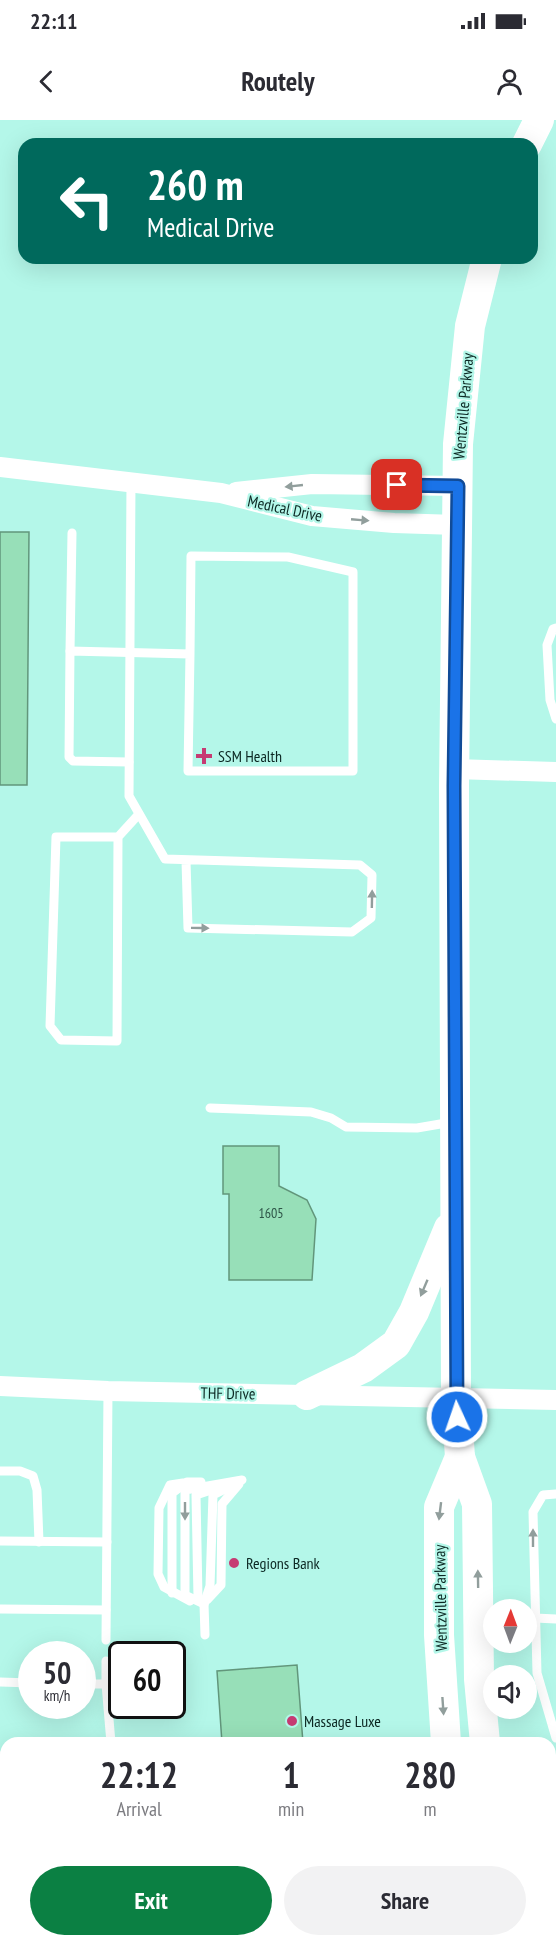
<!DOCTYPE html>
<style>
:root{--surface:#fff;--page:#f2f2f3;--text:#2b2b33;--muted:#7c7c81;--accent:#0b8043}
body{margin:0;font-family:"PT Sans Narrow",sans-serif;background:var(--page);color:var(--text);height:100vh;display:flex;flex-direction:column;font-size:22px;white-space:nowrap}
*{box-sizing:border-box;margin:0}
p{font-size:20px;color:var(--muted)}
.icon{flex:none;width:33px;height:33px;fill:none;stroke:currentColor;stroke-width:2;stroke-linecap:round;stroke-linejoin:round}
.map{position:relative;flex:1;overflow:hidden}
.drawer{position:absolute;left:0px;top:1617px;width:556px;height:210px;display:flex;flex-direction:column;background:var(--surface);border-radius:18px 18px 0 0;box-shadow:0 6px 24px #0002}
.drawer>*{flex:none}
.banner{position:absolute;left:18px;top:18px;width:520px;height:126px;border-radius:18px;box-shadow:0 6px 24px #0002;background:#00695c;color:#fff;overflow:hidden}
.needle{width:39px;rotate:1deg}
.fabs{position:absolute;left:483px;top:1479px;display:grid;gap:12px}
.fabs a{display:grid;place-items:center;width:54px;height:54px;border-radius:50%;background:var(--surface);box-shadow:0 6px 24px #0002;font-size:30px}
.speed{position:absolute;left:18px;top:1521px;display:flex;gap:12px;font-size:30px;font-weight:700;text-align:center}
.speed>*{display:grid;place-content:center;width:78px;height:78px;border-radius:50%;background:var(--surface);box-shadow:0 6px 24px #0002;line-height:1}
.speed small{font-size:15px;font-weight:400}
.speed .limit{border:3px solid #111;border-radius:9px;background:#fff;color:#111}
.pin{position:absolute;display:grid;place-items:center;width:51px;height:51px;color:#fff;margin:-26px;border-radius:12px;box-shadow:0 3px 9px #0006}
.me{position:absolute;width:66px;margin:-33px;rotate:357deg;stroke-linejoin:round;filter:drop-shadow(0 0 4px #0008)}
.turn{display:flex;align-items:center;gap:21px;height:126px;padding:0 30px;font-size:27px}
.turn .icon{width:78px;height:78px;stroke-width:2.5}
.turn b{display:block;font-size:42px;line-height:51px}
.eta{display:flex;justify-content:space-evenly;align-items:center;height:102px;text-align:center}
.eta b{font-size:36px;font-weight:800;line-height:42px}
.action{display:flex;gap:12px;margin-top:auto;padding:12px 30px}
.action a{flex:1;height:69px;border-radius:36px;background:var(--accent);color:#fff;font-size:24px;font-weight:800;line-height:69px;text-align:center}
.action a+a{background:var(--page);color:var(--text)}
.status{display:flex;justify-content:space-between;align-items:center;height:42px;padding:0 30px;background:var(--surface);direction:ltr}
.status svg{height:16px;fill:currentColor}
header{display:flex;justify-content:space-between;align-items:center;height:78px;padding:0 30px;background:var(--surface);font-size:27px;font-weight:800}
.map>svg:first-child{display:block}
.building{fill:#97dfb8;stroke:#62967b;stroke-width:1.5}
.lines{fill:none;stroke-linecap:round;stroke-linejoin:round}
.lane{stroke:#fff;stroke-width:9}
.street{stroke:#fff;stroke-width:20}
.primary{stroke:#fff;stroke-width:30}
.oneway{fill:#919e9c}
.route-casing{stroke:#114b97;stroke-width:15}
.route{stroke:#1a73e8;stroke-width:10}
.poi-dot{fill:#c63b73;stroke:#b4f7e9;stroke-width:2}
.labels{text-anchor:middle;stroke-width:4.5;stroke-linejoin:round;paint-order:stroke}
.number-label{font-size:14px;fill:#2e5548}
.street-label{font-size:16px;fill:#0b2722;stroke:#b4f7e9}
.poi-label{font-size:16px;fill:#0b2722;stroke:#b4f7e9;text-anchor:start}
</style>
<div class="status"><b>22:11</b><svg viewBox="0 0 49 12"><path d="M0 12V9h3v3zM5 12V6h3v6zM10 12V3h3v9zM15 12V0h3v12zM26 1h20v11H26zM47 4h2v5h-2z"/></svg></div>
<header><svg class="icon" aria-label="back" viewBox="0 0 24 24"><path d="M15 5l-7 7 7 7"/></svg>Routely<svg class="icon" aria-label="person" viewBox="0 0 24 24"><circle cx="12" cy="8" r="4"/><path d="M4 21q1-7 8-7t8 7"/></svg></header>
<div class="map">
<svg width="556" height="1827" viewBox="0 0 556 1827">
<rect width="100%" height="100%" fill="#b4f7e9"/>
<g class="building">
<path d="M0 412H29L27 665H0Z"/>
<path d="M223 1026H279V1066L307 1080 316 1099 312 1160H229V1074H223Z"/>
<path d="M297 1545 303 1623H222L217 1551Z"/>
</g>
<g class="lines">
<g class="lane">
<path d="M131 363 129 676 165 739 360 745 372 755 371 798 352 812 188 808 186 741"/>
<path d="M556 508 553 509 547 525 550 580 556 599"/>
<path d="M70 531 72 413"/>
<path d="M129 642 73 641 69 637 70 531 190 534 188 651H353V452L288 437 191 436 190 534"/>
<path d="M118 717 117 921 61 920 50 906 56 717H118L139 694"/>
<path d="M210 988 311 992 331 998 346 1007 417 1008 452 1002"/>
<path d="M0 1351H20L33 1356 37 1370 39 1422"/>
<path d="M183 1363 170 1365 159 1388 158 1454 164 1467 190 1481"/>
<path d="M556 1374 543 1375 533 1392 537 1553 556 1618"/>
<path d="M0 1421 107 1422"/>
<path d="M172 1473V1373L187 1362H201"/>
<path d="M207 1480 221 1465 222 1384 239 1364"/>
<path d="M204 1484 185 1475V1370L242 1360"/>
<path d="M204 1484 198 1477 196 1375 211 1370"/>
<path d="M0 1489 106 1490"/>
<path d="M535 1498 556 1499"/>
<path d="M205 1515 204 1484 210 1466 213 1375 235 1364"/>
<path d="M106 1520 108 1271"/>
<path d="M106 1541V1564L111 1623"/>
<path d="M0 1562 32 1563"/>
<path d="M82 1564H106"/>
<path d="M0 1636H6"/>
<path d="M550 1649 556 1648"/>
<path d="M0 1706H6"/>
<path d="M0 1787H6"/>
<path d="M132 1821 133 1827"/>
<path d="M186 1821 187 1827"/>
<path d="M396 1821 397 1827"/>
</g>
<g class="street">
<path d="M0 347 221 373 312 396 394 403 457 405"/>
<path d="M236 372 312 364 458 366"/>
<path d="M454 649 556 652"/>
<path d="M0 1266 108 1271 556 1280"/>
</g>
<g class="primary">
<path d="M527 24 539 0"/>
<path d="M307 1275 363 1248 396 1224 414 1192 449 1108"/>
<path d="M446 1623 439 1515V1387L460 1337"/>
<path d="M485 1623 479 1559 477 1384 460 1337 456 1278 454 666 458 324 470 206 487 138"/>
<path d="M469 1821 470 1827"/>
<path d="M513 1821 514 1827"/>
</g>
</g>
<defs><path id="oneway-solid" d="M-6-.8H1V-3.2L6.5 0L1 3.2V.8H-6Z" transform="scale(1.5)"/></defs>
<g class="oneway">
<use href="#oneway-solid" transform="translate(294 366) rotate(174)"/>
<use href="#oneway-solid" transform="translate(360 400) rotate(5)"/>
<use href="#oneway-solid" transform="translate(372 779) rotate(-89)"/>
<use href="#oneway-solid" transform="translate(200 808) rotate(1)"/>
<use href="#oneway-solid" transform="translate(424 1168) rotate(113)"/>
<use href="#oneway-solid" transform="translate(185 1391) rotate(90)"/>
<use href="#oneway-solid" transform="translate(440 1391) rotate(97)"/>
<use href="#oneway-solid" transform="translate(533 1418) rotate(-90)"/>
<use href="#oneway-solid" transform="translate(478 1459) rotate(-91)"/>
<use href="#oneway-solid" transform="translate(443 1586) rotate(86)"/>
</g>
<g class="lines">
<g class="route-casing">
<path id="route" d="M397 365 458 366 454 666 457 1297"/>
</g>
<use href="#route" class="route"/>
</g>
<g class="poi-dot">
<path d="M201 627h6v6h6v6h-6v6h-6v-6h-6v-6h6z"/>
<circle cx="234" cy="1443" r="6"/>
<circle cx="292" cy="1601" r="6"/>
</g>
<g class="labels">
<g class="number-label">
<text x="271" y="1098">1605</text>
</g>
<g class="street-label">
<text transform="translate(463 286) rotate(-85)" y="6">Wentzville Parkway</text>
<text transform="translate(285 388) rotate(12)" y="6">Medical Drive</text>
<text transform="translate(228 1273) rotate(1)" y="6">THF Drive</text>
<text transform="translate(440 1478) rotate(-91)" y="6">Wentzville Parkway</text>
</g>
<g class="poi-label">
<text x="218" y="642">SSM Health</text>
<text x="246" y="1449">Regions Bank</text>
<text x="304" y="1607">Massage Luxe</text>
</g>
</g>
</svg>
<div class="fabs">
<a><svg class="needle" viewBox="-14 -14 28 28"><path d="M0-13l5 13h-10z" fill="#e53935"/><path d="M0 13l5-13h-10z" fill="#7c7c81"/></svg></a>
<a><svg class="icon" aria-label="sound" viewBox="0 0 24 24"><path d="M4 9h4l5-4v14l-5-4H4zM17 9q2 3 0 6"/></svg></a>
</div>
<div class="speed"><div>50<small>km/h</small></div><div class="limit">60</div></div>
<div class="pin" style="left:397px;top:365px;background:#d93025"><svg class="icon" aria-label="arrive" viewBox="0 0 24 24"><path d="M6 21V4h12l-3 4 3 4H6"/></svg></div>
<svg class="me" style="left:457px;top:1297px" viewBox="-20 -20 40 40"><circle r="17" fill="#1a73e8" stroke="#fff" stroke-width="3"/><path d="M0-11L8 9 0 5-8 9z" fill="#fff"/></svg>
<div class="banner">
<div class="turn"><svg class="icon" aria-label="left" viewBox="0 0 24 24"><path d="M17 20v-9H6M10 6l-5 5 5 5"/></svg><div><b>260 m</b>Medical Drive</div></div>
</div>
<section class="drawer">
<div class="eta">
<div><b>22:12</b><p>Arrival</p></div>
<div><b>1</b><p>min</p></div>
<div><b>280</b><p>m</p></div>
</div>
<div class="action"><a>Exit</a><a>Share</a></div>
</section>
</div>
